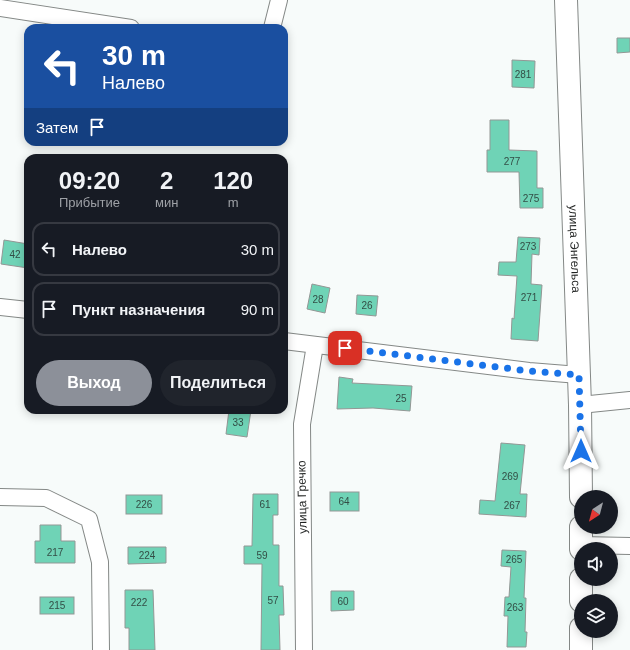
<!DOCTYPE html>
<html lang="ru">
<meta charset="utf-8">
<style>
:root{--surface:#171b24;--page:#20242c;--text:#f1f3f6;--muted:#9ea1a6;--line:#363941;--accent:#8c9099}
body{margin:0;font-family:Arial,sans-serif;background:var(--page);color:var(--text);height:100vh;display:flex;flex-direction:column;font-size:15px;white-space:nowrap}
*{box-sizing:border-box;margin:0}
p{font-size:13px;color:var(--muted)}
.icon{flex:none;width:22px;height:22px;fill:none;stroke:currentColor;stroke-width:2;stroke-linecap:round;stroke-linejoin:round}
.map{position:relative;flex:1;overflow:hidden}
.sheet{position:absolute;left:24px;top:154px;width:264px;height:260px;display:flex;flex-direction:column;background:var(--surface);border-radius:12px;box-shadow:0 2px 10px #0003}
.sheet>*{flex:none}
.banner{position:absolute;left:24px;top:24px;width:264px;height:122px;border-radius:12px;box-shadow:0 2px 10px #0003;background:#1a4fa0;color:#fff;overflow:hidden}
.needle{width:26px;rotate:216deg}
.controls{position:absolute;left:574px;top:490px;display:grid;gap:8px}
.controls a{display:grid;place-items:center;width:44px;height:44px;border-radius:50%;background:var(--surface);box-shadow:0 2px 10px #0003;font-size:20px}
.pin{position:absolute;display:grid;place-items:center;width:34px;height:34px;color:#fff;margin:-17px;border-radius:8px;box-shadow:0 2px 6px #0006}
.me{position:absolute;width:44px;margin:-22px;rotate:0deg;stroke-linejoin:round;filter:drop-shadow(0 0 3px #0008)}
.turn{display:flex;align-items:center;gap:14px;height:84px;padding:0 12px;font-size:18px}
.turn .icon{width:52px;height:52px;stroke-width:2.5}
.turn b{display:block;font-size:28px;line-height:34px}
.then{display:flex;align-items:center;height:38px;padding:0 12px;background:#0003;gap:8px;font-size:15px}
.eta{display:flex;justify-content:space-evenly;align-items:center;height:68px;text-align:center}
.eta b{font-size:24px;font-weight:600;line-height:28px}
.primary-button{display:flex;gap:8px;margin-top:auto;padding:8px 12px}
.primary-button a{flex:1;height:46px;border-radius:24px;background:var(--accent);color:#fff;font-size:16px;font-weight:600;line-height:46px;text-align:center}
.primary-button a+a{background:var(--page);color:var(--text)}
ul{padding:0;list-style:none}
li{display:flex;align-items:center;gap:12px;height:54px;margin:0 8px 6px;padding:0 4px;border:2px solid var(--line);border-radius:12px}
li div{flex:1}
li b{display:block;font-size:15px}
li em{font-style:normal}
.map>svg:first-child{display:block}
.building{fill:#6fd3b6;stroke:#939795}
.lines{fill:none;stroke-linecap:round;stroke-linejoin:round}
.street-casing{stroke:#848886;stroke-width:18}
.secondary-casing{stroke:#848886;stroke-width:24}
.street{stroke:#fff;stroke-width:16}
.secondary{stroke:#fff;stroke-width:22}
.route{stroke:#1a73e8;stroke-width:7;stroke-dasharray:0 12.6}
.labels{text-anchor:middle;stroke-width:3;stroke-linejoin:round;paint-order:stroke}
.number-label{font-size:10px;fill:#334e46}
.street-label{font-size:12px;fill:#1f2120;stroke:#fff}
</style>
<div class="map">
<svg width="630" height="650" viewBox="0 0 630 650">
<rect width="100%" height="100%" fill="#f7fbfa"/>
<g class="building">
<path d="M617 38H630V52L617 53Z"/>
<path d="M512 60 535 61 534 88 512 87Z"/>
<path d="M490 120H509V150L537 151V188H543V208H520L519 172H487V150H490Z"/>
<path d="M518 237 540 238 539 255 532 254 531 284 542 285 538 341 511 339 512 318 514 319 517 276 498 275 499 262H516Z"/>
<path d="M4 240 28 244V268L1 264Z"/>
<path d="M312 284 330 288 325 313 307 309Z"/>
<path d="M357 295 378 296 376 316 356 314Z"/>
<path d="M339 377 353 379 352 383 412 386 410 411 373 408 337 409Z"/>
<path d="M229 410H251L247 437 226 434Z"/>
<path d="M501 443 525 445 520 494H527L526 517 479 514 480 500 495 501Z"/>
<rect x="330" y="492" width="29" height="19"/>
<path d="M253 494H278V515H273V545H279V586H283L284 615H279L280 650H261L262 564H244V546H252Z"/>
<rect x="126" y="495" width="36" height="19"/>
<path d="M40 525H61V541H75V563H35V541H40Z"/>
<path d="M128 547H166V563L128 564Z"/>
<path d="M502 550 526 551 524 598H526L525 632H527L526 647H507L508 616H504L505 597H509L511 567 501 566Z"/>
<path d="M125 590H153L155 650H129V628H125Z"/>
<path d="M331 591H354V610L331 611Z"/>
<rect x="40" y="597" width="34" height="17"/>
</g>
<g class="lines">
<g class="street-casing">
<g id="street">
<path d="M0 8 131 28"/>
<path d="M272 28 279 0"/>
<path d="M0 307 28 310"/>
<path d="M284 341 529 371 579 375"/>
<path d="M580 405 630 400"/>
<path d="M0 497 46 498 89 519 100 562 101 650"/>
<path d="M581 545 630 546"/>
<path d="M304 650 302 424 315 345"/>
</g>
</g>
<g class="secondary-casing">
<g id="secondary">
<path id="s1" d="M566 0 580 405 581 497"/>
<path d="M581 527V549"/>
<path d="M581 601V579"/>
<path d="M581 650V628"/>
</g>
</g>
<use href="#street" class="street"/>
<use href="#secondary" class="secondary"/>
</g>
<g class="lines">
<path class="route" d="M345 348 529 371 579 375 581 451"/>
</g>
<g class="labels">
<g class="number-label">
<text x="523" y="78">281</text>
<text x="512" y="165">277</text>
<text x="531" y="202">275</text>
<text x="528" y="250">273</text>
<text x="15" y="258">42</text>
<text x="529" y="301">271</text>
<text x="318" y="303">28</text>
<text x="367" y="309">26</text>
<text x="401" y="402">25</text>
<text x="238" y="426">33</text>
<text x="510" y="480">269</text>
<text x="344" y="505">64</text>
<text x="144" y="508">226</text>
<text x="265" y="508">61</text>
<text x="512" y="509">267</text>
<text x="55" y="556">217</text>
<text x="147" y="559">224</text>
<text x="262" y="559">59</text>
<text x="514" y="563">265</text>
<text x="273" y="604">57</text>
<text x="343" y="605">60</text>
<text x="139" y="606">222</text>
<text x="57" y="609">215</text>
<text x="515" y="611">263</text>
</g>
<g class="street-label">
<text dy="4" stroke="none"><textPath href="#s1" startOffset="249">улица Энгельса</textPath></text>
<text transform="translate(302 497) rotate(-91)" y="4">улица Гречко</text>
</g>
</g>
</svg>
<div class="controls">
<a><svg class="needle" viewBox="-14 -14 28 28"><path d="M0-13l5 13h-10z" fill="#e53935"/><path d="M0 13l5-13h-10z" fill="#9ea1a6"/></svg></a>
<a><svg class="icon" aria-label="sound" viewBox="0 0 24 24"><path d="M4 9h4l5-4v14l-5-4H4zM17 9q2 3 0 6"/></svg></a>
<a><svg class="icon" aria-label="layers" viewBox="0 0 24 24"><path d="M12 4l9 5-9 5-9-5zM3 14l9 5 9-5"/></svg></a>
</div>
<div class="pin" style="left:345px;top:348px;background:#d93025"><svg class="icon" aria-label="arrive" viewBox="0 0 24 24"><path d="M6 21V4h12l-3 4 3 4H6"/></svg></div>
<svg class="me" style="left:581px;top:451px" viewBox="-20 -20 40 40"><path d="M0-17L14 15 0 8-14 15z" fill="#1a73e8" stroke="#fff" stroke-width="4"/></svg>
<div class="banner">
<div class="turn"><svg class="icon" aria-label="left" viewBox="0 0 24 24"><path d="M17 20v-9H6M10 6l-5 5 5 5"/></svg><div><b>30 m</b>Налево</div></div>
<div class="then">Затем<svg class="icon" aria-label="arrive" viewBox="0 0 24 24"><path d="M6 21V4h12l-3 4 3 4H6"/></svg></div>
</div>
<section class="sheet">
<div class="eta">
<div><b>09:20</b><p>Прибытие</p></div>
<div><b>2</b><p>мин</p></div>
<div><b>120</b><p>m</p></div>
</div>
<ul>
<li><svg class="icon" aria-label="left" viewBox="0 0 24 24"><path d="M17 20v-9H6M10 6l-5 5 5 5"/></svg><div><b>Налево</b></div><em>30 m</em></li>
<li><svg class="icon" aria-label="arrive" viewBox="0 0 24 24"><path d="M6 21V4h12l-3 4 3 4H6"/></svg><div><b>Пункт назначения</b></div><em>90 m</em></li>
</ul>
<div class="primary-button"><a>Выход</a><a>Поделиться</a></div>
</section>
</div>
